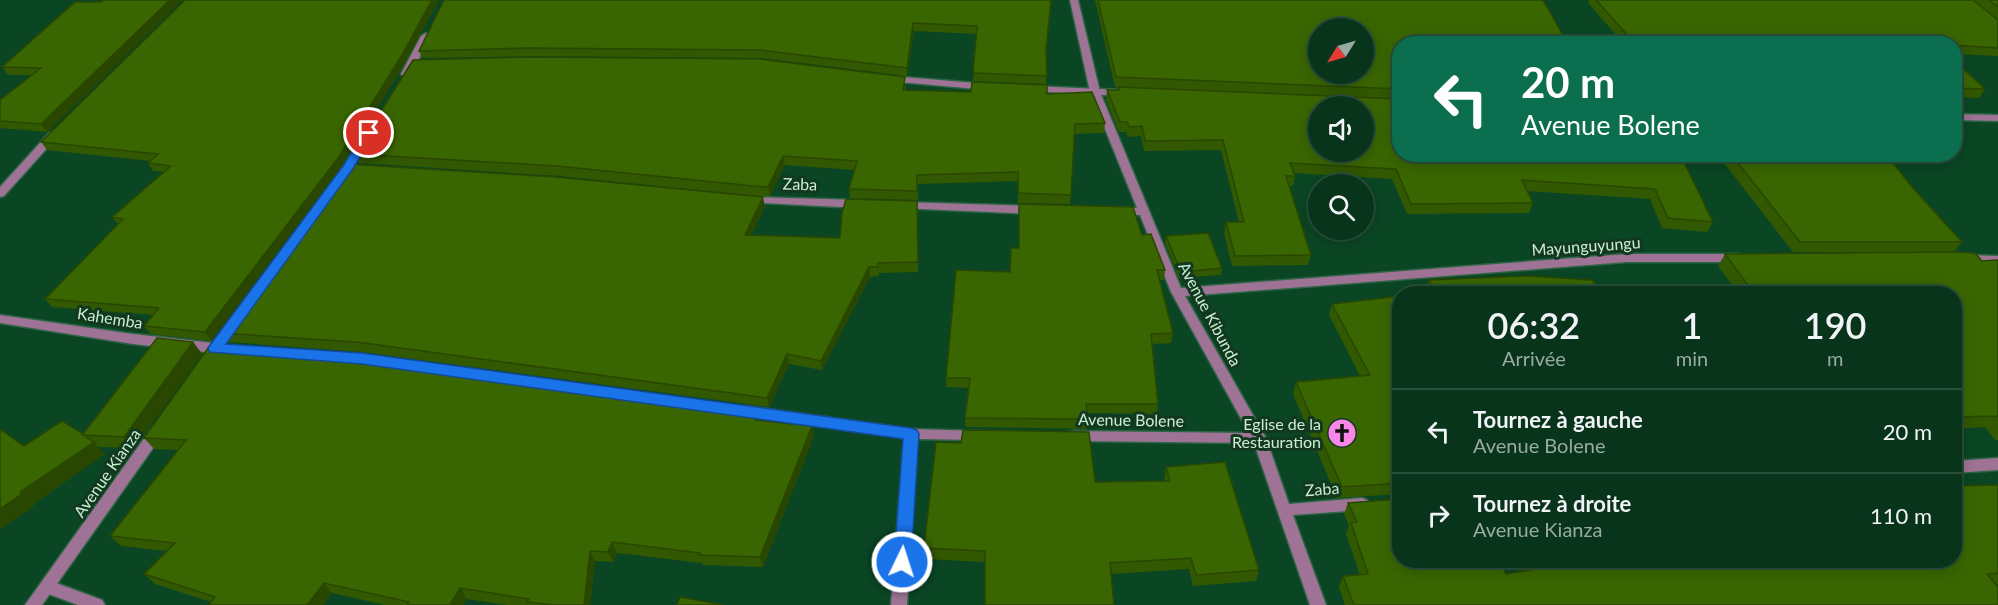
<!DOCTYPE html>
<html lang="fr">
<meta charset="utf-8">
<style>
:root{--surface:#08341b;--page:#113c24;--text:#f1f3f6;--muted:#98aaa3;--line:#294f3a}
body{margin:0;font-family:Lato,sans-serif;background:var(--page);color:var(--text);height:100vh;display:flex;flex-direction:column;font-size:22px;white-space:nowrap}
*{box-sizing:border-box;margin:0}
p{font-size:20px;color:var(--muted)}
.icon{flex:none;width:33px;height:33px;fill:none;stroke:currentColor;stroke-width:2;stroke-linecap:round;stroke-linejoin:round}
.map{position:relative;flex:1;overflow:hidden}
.panel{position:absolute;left:1392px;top:286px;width:570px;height:282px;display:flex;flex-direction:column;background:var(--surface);border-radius:24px;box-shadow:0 3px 15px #0003,0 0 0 2px var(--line)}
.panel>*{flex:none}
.hud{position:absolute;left:1392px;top:36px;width:570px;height:126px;border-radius:24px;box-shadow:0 3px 15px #0003,0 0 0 2px var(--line);background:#0b6e4f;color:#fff;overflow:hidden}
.needle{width:39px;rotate:233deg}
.tools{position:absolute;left:1308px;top:18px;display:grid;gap:12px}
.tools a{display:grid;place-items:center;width:66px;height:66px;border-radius:50%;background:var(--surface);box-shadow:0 3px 15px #0003,0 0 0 2px var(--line);font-size:30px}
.pin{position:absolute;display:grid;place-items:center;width:51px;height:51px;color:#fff;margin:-26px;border:3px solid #fff;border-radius:50%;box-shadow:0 2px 6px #0007}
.me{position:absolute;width:66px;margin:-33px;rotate:4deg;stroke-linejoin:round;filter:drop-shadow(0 0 4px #0008)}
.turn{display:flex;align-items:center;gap:21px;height:126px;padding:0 30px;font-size:27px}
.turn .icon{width:78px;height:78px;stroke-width:2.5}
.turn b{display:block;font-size:42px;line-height:51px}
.eta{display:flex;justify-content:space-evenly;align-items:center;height:102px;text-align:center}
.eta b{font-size:36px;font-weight:600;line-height:42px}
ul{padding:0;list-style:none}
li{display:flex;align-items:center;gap:18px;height:84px;padding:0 30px;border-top:2px solid var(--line)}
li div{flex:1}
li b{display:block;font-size:22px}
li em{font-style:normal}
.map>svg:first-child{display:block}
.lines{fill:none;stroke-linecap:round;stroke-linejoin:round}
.lane-casing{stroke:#2d6444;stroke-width:3}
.street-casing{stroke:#2d6444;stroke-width:3}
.lane{fill:#9e7396;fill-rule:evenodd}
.street{fill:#9e7396;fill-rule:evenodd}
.wall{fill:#325801}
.shaded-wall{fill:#294701}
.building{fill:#3a6601;stroke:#294701;stroke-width:1.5;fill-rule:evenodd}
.route{fill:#1a73e8;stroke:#114b97;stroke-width:1.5}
.labels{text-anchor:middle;stroke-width:6;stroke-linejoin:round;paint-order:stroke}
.street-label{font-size:16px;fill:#caeed3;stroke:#123920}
.poi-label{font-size:16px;fill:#caeed3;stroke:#123920;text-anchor:end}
</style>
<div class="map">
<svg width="1998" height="605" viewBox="0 0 1998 605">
<rect width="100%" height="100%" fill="#0a4624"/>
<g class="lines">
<g class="lane-casing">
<g id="lane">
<path d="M891 76 988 84 993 87 988 90 888 81 886 79Z"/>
<path d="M1032 86 1123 90 1128 93 1123 96 1029 91 1027 89Z"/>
<path d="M1954 114 1998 115V121L1954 120Z"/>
<path d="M48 580 102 600 105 605H78L43 592 40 587 43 582Z"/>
</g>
</g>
<g class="street-casing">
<g id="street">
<path d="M1070 0H1078L1100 92 1181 288 1627 254H1739L1745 258 1739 262H1627L1185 296 1266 438 1289 504 1362 498 1367 500 1369 504 1367 508 1362 510 1293 515 1326 605H1310L1254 443 1074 441 1069 440 1067 436 1069 432 1074 431 1249 433 1171 292 1140 215H1118L1113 211 1118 207 1137 208 1090 92Z"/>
<path d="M426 33 431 36 411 74 409 76H403L401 74 421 36Z"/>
<path d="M53 132 57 133V137L4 196 0 197V187L49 133Z"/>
<path d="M364 139 369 142 344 180H336L335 178 336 176 360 140Z"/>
<path d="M749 197 860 200 865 204 860 208 745 202 744 200 745 198Z"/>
<path d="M902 202 1034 206 1039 210 1034 214 898 208 897 206 898 204Z"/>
<path d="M1966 255 1998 256V264L1962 262 1960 259Z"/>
<path d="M0 315 133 334 223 344 227 346 229 349 227 352 223 354 133 344 0 323Z"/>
<path d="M746 406 911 429 981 431 983 435 981 439 976 440 917 439 907 605H891L904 438 746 416 741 415 739 411 741 407Z"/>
<path d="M158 425 163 426 165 430 163 434 42 605H25L153 426Z"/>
<path d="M1998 458V470L1954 473V461Z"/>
</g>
</g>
<use href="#lane" class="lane"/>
<use href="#street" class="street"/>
</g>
<g class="wall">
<path d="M103 0H182L47 132 0 128V100L31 75H8L2 67Z"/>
<path d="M185 0H439L405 63 342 166 211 341 150 334 144 326 153 315 52 307 45 299 118 224 112 217 164 172 153 171 148 163 150 161 47 150 41 142Z"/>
<path d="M1052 0 1046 55V84L973 81 977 34 914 31 907 76 761 58 532 56 422 58 419 51Z"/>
<path d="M1095 0H1543L1400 44V99L1115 87Z"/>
<path d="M1589 0H1998V56L1954 54V44H1624L1588 3Z"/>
<path d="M1954 60 1985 89 1979 98 1954 97Z"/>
<path d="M906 86 905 90 1047 94 1105 123 1104 133 1074 134 1070 204 1018 203V181L918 184V200L850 198 849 189 854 170 785 165 770 196H756L560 176 359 163 354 154Z"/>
<path d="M1119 87 1400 154H1680L1713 222 1707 232 1662 228 1650 199 1527 191 1533 203 1529 213 1407 214 1392 179 1294 173 1295 176 1293 186H1289L1311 255 1308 265 1232 266 1224 233 1226 222H1239L1221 150 1144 151 1141 136 1128 137 1126 132H1119L1106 100 1107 90H1118Z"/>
<path d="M1717 154H1886L1912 187 1962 242 1954 252H1793Z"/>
<path d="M765 207 751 235 840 238 918 211V272L879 273V276L870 277 822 370 789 364 769 407 362 352 229 342 222 333Z"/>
<path d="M1142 235 1165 270 1164 280H1159L1173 333 1171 343 1152 344 1158 404 1157 414 1087 413V429L965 427V418L969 388 946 387V378L1010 272Z"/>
<path d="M1166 236 1222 268 1221 275 1179 278 1165 243Z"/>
<path d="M1725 254 1982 261 1998 260V440H1995L1985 427 1954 429V294L1738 293 1718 266Z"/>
<path d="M1429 280 1606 294H1414L1416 287H1426Z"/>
<path d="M1400 296V494L1337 498 1293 394 1296 382 1360 376 1329 315 1332 304Z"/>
<path d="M193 342 202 354 134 448 98 447 105 454 33 504 34 506 0 529 83 434Z"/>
<path d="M761 410 763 421 812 426 814 436 763 567 703 565 702 563 617 553 613 562 595 561 590 605H507L467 599 463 605H385L332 593 211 602 155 584 144 574 166 551 121 546 110 536 178 450 154 449 144 438Z"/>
<path d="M1166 467 1259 570 1256 581 1193 586 1189 569 1111 574 985 562 925 559 924 548 1095 482 1165 481 1164 478Z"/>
<path d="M1998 485V584H1995L1998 605H1345L1339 587 1343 576 1360 575 1346 534 1349 526 1344 514 1348 503 1506 574 1573 562V561H1954Z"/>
</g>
<g class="shaded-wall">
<path d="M170 0H182L47 132 41 124Z"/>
<path d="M432 0H439L405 63 342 166 211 341 205 332Z"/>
<path d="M913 23 914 31 907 76V68Z"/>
<path d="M783 156 785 165 770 196 768 187Z"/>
<path d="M763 197 765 207 747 244 745 235Z"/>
<path d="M869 267 870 277 822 370 821 361Z"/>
<path d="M193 342 202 354 134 448 124 437Z"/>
<path d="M787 354 789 364 769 407 767 398Z"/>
<path d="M761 410 763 421 756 420Z"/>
<path d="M812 426 814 436 763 567 760 557Z"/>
<path d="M94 442 105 454 33 504 34 506 0 529V509L20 492Z"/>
<path d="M612 542 617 553 613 562 608 552Z"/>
<path d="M590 551 595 561 590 605H584Z"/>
<path d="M324 583 332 593 323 605H307Z"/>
<path d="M460 588 467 599 463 605H450Z"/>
</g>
<g class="building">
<path d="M103 0H170L41 124 0 121V100L41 68 2 67 75 2H101Z"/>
<path d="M185 0H432L402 55 338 158 205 332 144 326 159 308 45 299 123 219 112 217 171 166 148 163 158 154 41 142Z"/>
<path d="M444 0H1051L1046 51 1047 76 973 73 977 26 913 23 907 68 760 50 529 48 419 51Z"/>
<path d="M1098 0H1543L1568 44H1400V89L1116 77ZM1318 28H1364V74H1318Z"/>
<path d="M1596 0H1973L1998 20V48L1954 45V44H1683L1676 36 1630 38Z"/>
<path d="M1989 0H1998V7Z"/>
<path d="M529 57 759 59 905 77 903 90 971 92 972 82 1047 85V94L1092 92 1105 123 1075 124 1071 195 1018 193V172L917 175V191L849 189 857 161 783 156 768 187 754 186 557 166 354 154 413 60Z"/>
<path d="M1954 60 1985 89 1954 88Z"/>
<path d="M1119 87 1400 99V154H1680L1713 222 1668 218 1655 189 1522 180 1533 203 1411 204 1396 169 1290 163 1295 176H1286L1311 255 1235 256 1226 222H1244L1223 140 1145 141 1142 126 1129 127 1127 122H1120L1107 90H1119ZM1318 106H1364V152H1318Z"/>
<path d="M1731 154H1886L1912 187 1962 242H1800Z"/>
<path d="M347 164 556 177 763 197 745 235 840 238 842 213 846 199 917 201 918 262 878 263V267H869L821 361 787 354 767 398 357 342 222 333Z"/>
<path d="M1019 204 1133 207 1142 235 1151 234 1165 270H1157L1173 333 1151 334 1158 404H1086L1088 419 965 418 970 378H946L956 270 1010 272 1011 248H1019Z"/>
<path d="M1208 233 1222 268 1181 272 1166 236Z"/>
<path d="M1956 252 1975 253 1982 261 1998 260V417L1997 416 1954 417V294H1704L1754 293 1725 254Z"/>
<path d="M1526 276 1592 280 1606 294H1419L1416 287 1432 286 1429 280Z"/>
<path d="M1400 296V483L1342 487 1296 382 1370 375 1332 304Z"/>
<path d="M157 338 193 342 124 437 83 435 94 442 20 492 22 494 0 509V429L24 446 62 421 83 434Z"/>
<path d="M211 344 355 355 761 410 756 420 812 426 760 557 699 555 700 553 612 542 608 552 590 551 584 605H554L527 602 529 599 460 588 450 605H407L409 602 324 583 307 605H209L215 597 144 574 175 543 110 536 186 440 144 438Z"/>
<path d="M963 430 1089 432 1095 482 1170 481 1166 467 1225 462 1259 570 1196 575 1191 558 1110 563 1114 605H985V551L924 548 936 442 961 443Z"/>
<path d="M1998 485V573L1987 574 1998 587V605H1354L1343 576 1368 574 1351 523 1357 522 1348 503 1400 499V561H1500L1506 574 1582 561H1954V486Z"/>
<path d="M680 597 723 605H677Z"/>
</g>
<path class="route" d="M369 130 375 133 352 170 226 344 362 353 911 428 917 430 919 434 911 562 908 567 902 570 896 567 894 562 903 439 362 364 210 352 208 348 210 345 343 166 365 131Z"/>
<defs>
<g id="church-disc" transform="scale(1.5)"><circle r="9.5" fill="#f987e8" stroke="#123920"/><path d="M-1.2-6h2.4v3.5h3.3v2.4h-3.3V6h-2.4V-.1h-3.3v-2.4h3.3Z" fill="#111"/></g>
</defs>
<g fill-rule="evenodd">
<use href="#church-disc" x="1342" y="433"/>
</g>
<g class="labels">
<g class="street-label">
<text transform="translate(800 184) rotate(2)" y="6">Zaba</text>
<text transform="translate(1586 246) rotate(-4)" y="6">Mayunguyungu</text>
<text transform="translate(1210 314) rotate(62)" y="6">Avenue Kibunda</text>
<text transform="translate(110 318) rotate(9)" y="6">Kahemba</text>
<text transform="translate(1131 420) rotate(1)" y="6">Avenue Bolene</text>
<text transform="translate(107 473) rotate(-55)" y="6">Avenue Kianza</text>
<text transform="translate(1322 489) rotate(-4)" y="6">Zaba</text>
</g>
<g class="poi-label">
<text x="1321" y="430">Eglise de la<tspan x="1321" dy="18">Restauration</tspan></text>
</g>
</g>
</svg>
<div class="tools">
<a><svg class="needle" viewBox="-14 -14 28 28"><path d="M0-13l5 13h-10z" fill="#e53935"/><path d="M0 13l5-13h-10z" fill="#98aaa3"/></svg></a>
<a><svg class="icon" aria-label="sound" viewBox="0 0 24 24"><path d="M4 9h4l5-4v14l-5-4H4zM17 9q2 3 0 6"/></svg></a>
<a><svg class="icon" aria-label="search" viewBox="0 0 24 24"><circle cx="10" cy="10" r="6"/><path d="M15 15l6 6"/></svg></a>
</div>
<div class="pin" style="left:369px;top:133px;background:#d93025"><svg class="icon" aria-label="arrive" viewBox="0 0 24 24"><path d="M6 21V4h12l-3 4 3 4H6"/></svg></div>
<svg class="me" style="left:902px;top:562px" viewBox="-20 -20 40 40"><circle r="17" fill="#1a73e8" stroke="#fff" stroke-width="3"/><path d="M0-11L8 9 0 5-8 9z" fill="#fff"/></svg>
<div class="hud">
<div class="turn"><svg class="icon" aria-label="left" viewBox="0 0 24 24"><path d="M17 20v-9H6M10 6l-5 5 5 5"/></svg><div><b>20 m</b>Avenue Bolene</div></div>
</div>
<section class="panel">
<div class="eta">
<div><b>06:32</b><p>Arrivée</p></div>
<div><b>1</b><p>min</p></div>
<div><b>190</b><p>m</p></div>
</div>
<ul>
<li><svg class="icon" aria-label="left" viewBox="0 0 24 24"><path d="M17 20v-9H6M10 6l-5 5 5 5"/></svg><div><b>Tournez à gauche</b><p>Avenue Bolene</p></div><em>20 m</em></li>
<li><svg class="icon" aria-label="right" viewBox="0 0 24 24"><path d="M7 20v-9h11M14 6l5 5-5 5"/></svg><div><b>Tournez à droite</b><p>Avenue Kianza</p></div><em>110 m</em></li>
</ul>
</section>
</div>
